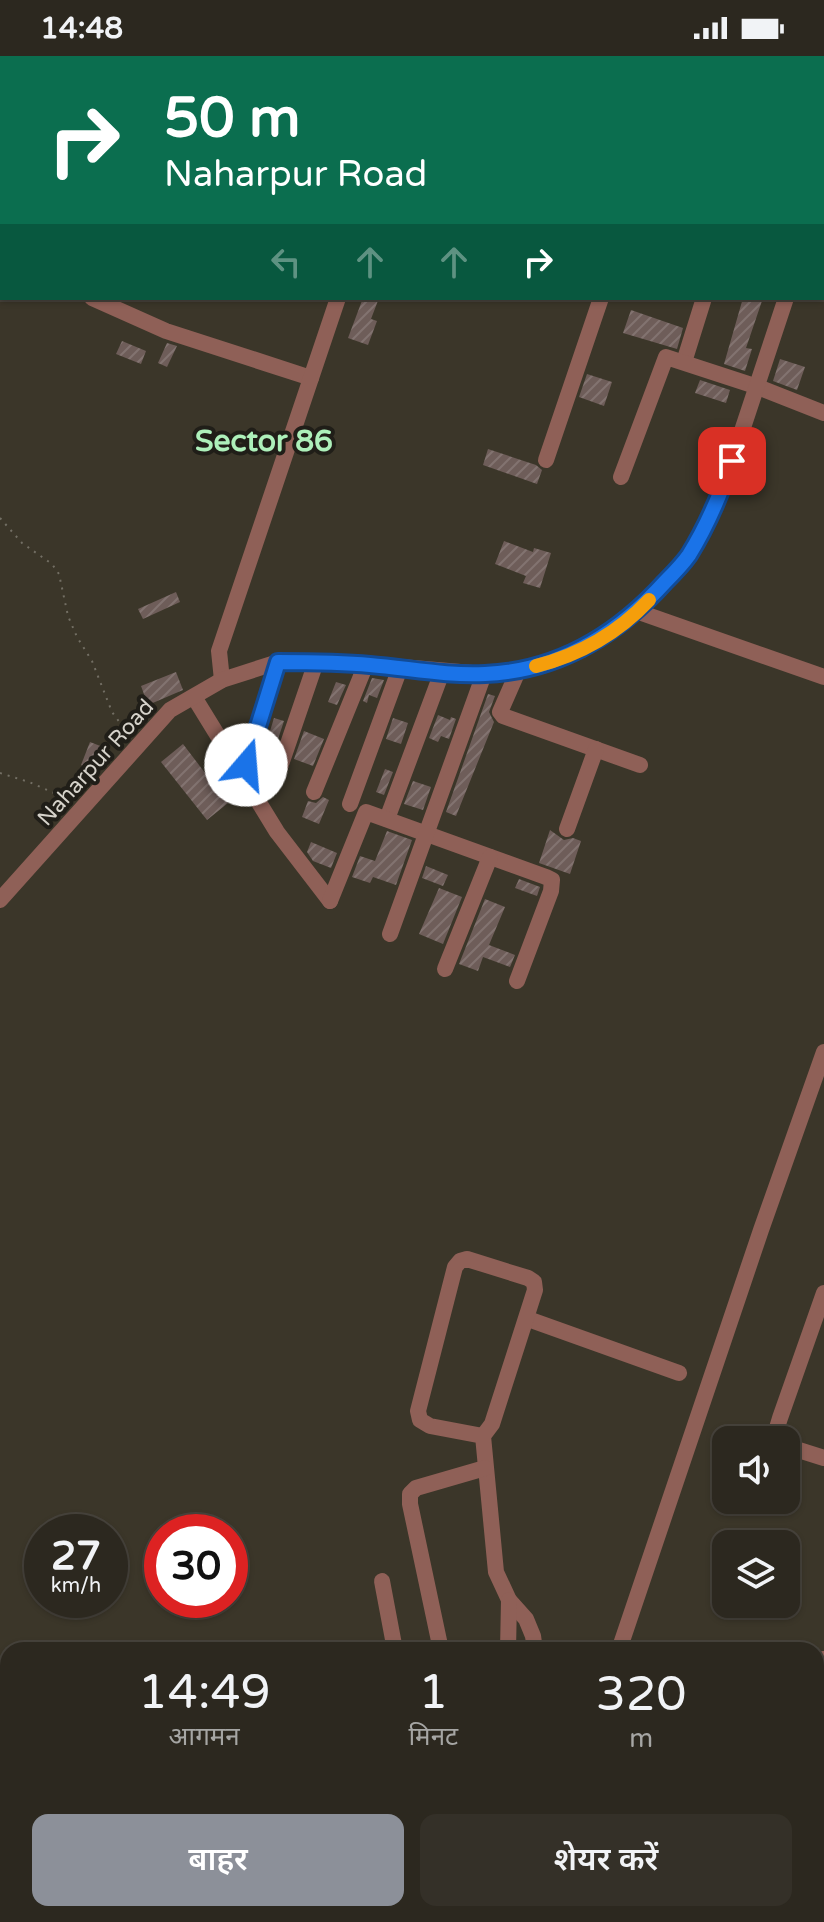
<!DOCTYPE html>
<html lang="hi">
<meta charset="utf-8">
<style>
:root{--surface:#2c281f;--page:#343028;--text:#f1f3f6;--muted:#a6a6a4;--line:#48443d;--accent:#8c9099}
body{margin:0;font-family:"Varela Round","Noto Sans Devanagari",sans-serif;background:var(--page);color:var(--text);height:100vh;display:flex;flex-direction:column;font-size:30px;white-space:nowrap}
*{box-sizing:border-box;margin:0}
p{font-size:26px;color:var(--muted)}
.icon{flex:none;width:44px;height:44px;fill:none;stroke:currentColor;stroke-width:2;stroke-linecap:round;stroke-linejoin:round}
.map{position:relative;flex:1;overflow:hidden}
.panel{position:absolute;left:0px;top:1586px;width:824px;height:280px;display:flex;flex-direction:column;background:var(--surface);border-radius:24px 24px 0 0;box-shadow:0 2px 6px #0004,0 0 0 2px var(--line)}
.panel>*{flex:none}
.guide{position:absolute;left:0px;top:0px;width:824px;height:244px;box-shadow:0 2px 6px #0004,0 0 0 2px var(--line);background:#0b6e4f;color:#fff;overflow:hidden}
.tools{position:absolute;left:712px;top:1370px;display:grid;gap:16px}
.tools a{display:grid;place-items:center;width:88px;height:88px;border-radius:16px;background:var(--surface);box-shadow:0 2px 6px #0004,0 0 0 2px var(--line);font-size:40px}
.speed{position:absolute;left:24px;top:1458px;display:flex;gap:16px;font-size:40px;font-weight:700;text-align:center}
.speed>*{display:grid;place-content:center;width:104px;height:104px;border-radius:50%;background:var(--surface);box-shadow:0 2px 6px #0004,0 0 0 2px var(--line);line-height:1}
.speed small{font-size:20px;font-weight:400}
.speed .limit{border:12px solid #d22;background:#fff;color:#111}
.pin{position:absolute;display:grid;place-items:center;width:68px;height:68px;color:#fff;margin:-34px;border-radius:16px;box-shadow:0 4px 12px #0006}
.me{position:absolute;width:88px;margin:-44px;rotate:18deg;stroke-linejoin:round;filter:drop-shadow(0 0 6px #0008)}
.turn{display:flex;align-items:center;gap:28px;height:168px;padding:0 32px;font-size:36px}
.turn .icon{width:104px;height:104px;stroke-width:2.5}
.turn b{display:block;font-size:56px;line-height:68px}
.lanes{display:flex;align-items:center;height:76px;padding:0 32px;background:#0003;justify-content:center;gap:40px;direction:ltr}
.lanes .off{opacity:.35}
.eta{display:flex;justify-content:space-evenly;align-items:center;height:136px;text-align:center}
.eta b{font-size:48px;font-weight:600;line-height:56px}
.action{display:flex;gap:16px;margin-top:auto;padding:16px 32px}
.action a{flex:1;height:92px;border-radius:16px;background:var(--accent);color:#fff;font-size:32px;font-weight:600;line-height:92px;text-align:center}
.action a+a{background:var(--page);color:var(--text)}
.status{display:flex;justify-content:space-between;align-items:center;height:56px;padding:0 40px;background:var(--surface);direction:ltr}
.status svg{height:22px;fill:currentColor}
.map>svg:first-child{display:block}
.building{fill:url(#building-hatch)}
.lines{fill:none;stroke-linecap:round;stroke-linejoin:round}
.path{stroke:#736f64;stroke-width:2;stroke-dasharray:2 6;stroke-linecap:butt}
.minor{stroke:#8f6057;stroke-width:16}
.route-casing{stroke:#114b97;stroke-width:20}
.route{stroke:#1a73e8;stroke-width:14}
.slow{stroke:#f59e0b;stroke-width:14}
.labels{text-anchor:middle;stroke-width:8;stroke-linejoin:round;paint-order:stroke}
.street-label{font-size:22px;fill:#d5d2ca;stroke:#201e18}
.district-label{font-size:30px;font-weight:bold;fill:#adf0ba;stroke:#201e18}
</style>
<div class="status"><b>14:48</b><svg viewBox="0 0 49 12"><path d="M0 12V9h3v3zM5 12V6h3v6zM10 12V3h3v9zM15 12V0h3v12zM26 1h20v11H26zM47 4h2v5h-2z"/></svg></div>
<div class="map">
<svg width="824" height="1866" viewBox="0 0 824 1866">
<defs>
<pattern id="building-hatch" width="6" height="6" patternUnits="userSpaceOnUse" patternTransform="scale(2)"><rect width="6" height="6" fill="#6e5d59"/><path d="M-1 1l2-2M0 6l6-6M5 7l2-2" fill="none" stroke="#827370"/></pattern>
</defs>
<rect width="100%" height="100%" fill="#3b3629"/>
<g class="building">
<path d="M363 242H379L371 263 377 265 368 289 348 282Z"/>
<path d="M743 242H763L746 292 752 293 745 315 724 308Z"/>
<path d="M631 254 683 272 677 293 623 277Z"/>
<path d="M122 285 146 295 141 308 116 298Z"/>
<path d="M167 287 177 290 167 311 158 307Z"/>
<path d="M780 303 805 311 797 334 773 325Z"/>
<path d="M587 318 612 326 604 350 579 341Z"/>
<path d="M700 324 730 334 726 347 695 337Z"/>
<path d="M488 393 536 409 542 414 537 428 483 409Z"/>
<path d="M504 485 533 496 534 492 551 497 540 532 523 527 526 520 495 508Z"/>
<path d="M176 536 180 546 143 563 138 553Z"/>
<path d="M176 616 183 634 148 649 141 630Z"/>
<path d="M372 622 384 624 377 642 369 639 367 647 363 645Z"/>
<path d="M336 626 346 629 337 649 328 646Z"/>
<path d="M488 638 495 640 489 656 494 666 456 760 446 756Z"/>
<path d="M438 659 450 664 451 661 456 663 449 683 441 680 438 686 429 682Z"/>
<path d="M274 662 284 665 272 701 263 698Z"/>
<path d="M393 662 408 667 401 688 386 683Z"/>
<path d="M304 675 324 683 313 710 294 703Z"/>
<path d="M90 686 103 691 94 714 81 709Z"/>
<path d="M183 688 228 747 207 764 161 706Z"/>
<path d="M385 713 393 716 384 739 376 736Z"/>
<path d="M413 725 431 731 423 754 404 748Z"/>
<path d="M323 741 329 744 319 768 302 761 308 745 316 747Z"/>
<path d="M550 774 564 784 573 782 581 785 570 818 539 807Z"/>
<path d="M387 775 412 784 396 829 373 821 370 827 352 821 360 800 375 805Z"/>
<path d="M311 786 337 797 331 812 313 805 307 796Z"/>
<path d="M426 810 448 819 443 830 422 822Z"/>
<path d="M519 823 540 831 537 840 515 832Z"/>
<path d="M439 832 462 841 443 888 419 878Z"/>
<path d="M485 843 505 851 489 889 515 899 510 911 483 901 478 915 459 908Z"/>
</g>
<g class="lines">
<g class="path">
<path d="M0 462 22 487 52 508 59 518 68 560 77 581 92 605 112 656 129 679"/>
<path d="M0 717 29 726 68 743"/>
<path d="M519 1866 522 1858"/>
</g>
<g class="minor">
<path d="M224 0 230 2"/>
<path d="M377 0 382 2"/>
<path d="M272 2 273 0"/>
<path d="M421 2V0"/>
<path d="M822 133 824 127"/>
<path d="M92 242 166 275 311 322"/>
<path d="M684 306 704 242"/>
<path d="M546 404 601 242"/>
<path d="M621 421 666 301 758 331 824 357"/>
<path d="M636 555 824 621"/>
<path d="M518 615 500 656 503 660 640 709"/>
<path d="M222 624 219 595 338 242"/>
<path d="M194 641 277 776 330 845"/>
<path d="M246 709 278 606"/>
<path d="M277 720 316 606"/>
<path d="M314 736 366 608"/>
<path d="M350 748 400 612"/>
<path d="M387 763 442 616"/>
<path d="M567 773 596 693"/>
<path d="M0 844 170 654 222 624 278 606 366 608 484 618 518 615 582 594 607 579 645 548 687 502 705 469 724 429 786 242"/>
<path d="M330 845 366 756 546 821 552 824 551 835 517 925"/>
<path d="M390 878 484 618"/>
<path d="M445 913 490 801"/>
<path d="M528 1263 679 1317"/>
<path d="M483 1380 430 1370 420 1364 418 1355 455 1211 460 1205 467 1203 528 1222 534 1226 535 1234 492 1368 483 1380 496 1516 509 1544 526 1563 533 1580 535 1594"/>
<path d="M779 1384 776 1375 780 1362 824 1237"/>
<path d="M786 1390 824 1402"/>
<path d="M382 1525 395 1594"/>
<path d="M441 1594 410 1448V1438L416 1432 485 1412"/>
<path d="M508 1594 509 1544"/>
<path d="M619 1594 761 1174 824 996"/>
<path d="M816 1604 824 1603"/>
<path d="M816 1668 824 1667"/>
<path d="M816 1707 824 1706"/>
<path d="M0 1795 8 1793"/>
<path d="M0 1832 8 1831"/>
<path d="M181 1858 182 1866"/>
<path d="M584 1858 585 1866"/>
<path d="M756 1858 757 1866"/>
</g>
</g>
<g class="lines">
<g class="route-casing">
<path id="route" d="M246 709 278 606C309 606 339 606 370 609 408 612 447 620 485 618 558 615 617 579 665 526 673 518 682 509 689 499 707 470 721 437 732 405"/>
</g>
<use href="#route" class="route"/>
<path class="slow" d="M536 610C579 599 618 577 649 544"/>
</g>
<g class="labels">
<g class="street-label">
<text transform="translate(95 706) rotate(-48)" y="8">Naharpur Road</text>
</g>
<g class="district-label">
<text x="264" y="395">Sector 86</text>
</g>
</g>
</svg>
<div class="tools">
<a><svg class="icon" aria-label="sound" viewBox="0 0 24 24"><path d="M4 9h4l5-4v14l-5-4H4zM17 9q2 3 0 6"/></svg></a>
<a><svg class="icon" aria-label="layers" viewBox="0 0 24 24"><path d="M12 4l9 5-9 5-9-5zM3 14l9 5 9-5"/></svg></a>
</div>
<div class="speed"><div>27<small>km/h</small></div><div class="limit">30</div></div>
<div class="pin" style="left:732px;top:405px;background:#d93025"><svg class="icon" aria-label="arrive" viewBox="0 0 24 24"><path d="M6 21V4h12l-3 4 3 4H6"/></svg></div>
<svg class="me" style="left:246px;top:709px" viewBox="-20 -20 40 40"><circle r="19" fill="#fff"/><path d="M0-13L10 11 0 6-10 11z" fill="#1a73e8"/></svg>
<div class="guide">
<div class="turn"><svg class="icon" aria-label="right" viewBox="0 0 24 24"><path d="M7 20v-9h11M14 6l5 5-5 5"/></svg><div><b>50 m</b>Naharpur Road</div></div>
<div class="lanes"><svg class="icon off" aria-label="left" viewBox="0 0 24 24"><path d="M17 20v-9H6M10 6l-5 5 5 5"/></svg><svg class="icon off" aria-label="ahead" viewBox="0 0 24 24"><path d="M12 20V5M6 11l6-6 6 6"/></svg><svg class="icon off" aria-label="ahead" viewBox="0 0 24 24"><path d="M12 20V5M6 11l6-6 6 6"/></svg><svg class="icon" aria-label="right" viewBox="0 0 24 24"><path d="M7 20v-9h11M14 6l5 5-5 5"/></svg></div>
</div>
<section class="panel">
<div class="eta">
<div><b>14:49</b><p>आगमन</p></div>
<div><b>1</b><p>मिनट</p></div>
<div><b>320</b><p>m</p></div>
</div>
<div class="action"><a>बाहर</a><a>शेयर करें</a></div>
</section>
</div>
